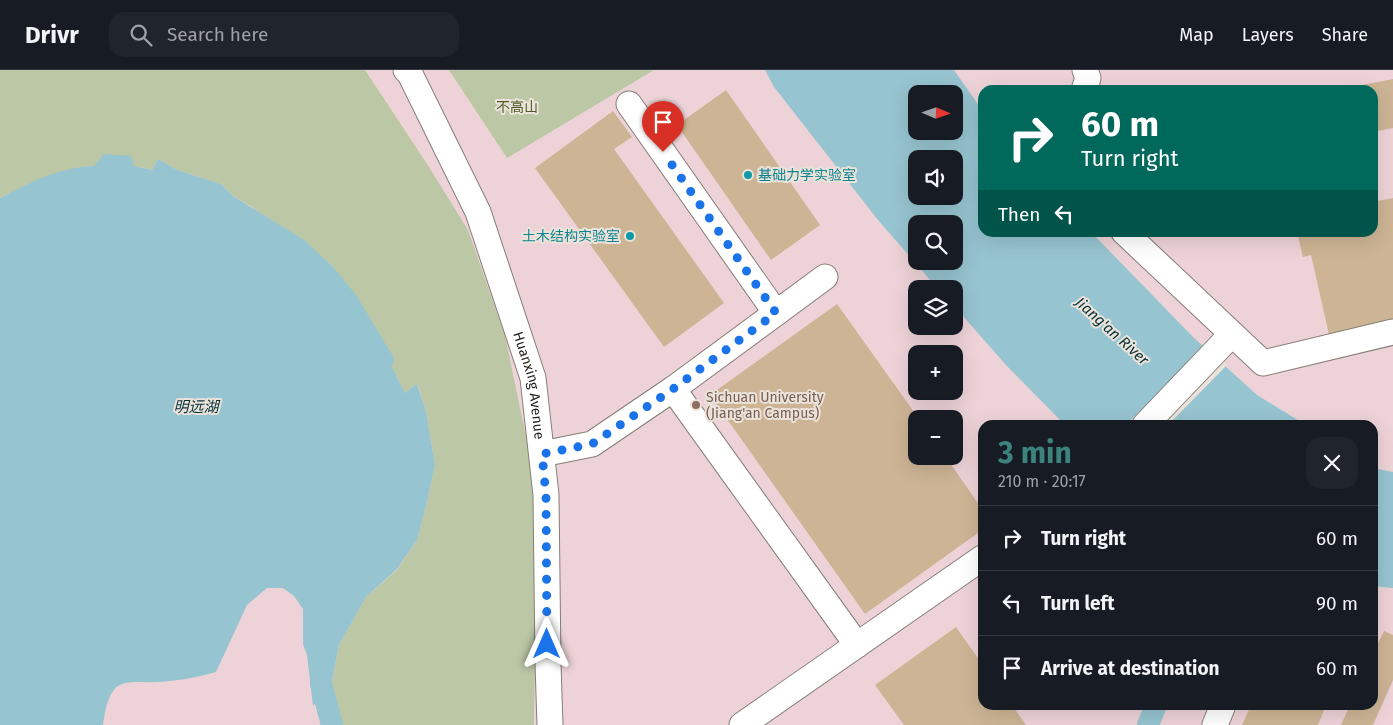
<!DOCTYPE html>
<meta charset="utf-8">
<style>
:root{--surface:#171b24;--page:#20242c;--text:#f1f3f6;--muted:#9ea1a6;--line:#363941;--accent:#3c837e}
body{margin:0;font-family:"Fira Sans","Noto Sans SC",sans-serif;background:var(--page);color:var(--text);height:100vh;display:flex;flex-direction:column;font-size:19px;white-space:nowrap}
*{box-sizing:border-box;margin:0}
p{font-size:16px;color:var(--muted)}
.icon{flex:none;width:28px;height:28px;fill:none;stroke:currentColor;stroke-width:2;stroke-linecap:round;stroke-linejoin:round}
.map{position:relative;flex:1;overflow:hidden}
.side{position:absolute;left:978px;top:350px;width:400px;height:290px;display:flex;flex-direction:column;background:var(--surface);border-radius:15px;box-shadow:0 5px 20px #0002}
.side>*{flex:none}
.hud{position:absolute;left:978px;top:15px;width:400px;height:152px;border-radius:15px;box-shadow:0 5px 20px #0002;background:#00695c;color:#fff;overflow:hidden}
.needle{width:32px;rotate:92deg}
.controls{position:absolute;left:908px;top:15px;display:grid;gap:10px}
.controls a{display:grid;place-items:center;width:55px;height:55px;border-radius:10px;background:var(--surface);box-shadow:0 5px 20px #0002;font-size:25px}
.pin{position:absolute;display:grid;place-items:center;width:42px;height:42px;color:#fff;margin:-51px -21px;border-radius:50% 50% 50% 0;rotate:-45deg;box-shadow:0 0 5px #0007}
.pin .icon{rotate:45deg}
.me{position:absolute;width:55px;margin:-28px;rotate:0deg;stroke-linejoin:round;filter:drop-shadow(0 0 4px #0008)}
.turn{display:flex;align-items:center;gap:18px;height:105px;padding:0 20px;font-size:22px}
.turn .icon{width:65px;height:65px;stroke-width:2.5}
.turn b{display:block;font-size:35px;line-height:42px}
.then{display:flex;align-items:center;height:48px;padding:0 20px;background:#0003;gap:10px;font-size:19px}
.round{display:grid;place-items:center;flex:none;width:52px;height:52px;border-radius:15px;background:var(--page)}
.head{display:flex;align-items:center;justify-content:space-between;height:85px;padding:0 20px}
h1{font-size:30px;font-weight:700;line-height:38px;color:var(--accent)}
ul{padding:0;list-style:none}
li{display:flex;align-items:center;gap:15px;height:65px;padding:0 20px;border-top:1px solid var(--line)}
li div{flex:1}
li b{display:block;font-size:19px}
li em{font-style:normal}
header{display:flex;align-items:center;gap:30px;box-sizing:border-box;height:70px;padding:0 25px;background:var(--surface);border-bottom:1px solid var(--line)}
header strong{font-size:24px}
nav{display:flex;gap:28px;margin-inline-start:auto;font-size:18px}
.search{width:350px;height:45px;background:var(--page);display:flex;align-items:center;gap:12px;box-sizing:border-box;padding:0 18px;border-radius:15px;color:var(--muted);font-size:19px}
.map>svg:first-child{display:block}
.education{fill:#edd3d7;fill-rule:evenodd}
.green{fill:#bcc7a6}
.water{fill:#96c4d0;fill-rule:evenodd}
.pier{fill:#ebe3d9}
.lines{fill:none;stroke-linecap:round;stroke-linejoin:round}
.canal{stroke:#96c4d0;stroke-width:22}
.building{fill:#cdb495}
.minor-casing{stroke:#857e75;stroke-width:27}
.minor{stroke:#fff;stroke-width:25}
.route{stroke:#1a73e8;stroke-width:9;stroke-dasharray:0 16.2}
.culture-dot{fill:#0f9aa8;stroke:#ebe3d9;stroke-width:2}
.education-dot{fill:#8d6e63;stroke:#ebe3d9;stroke-width:2}
.labels{text-anchor:middle;stroke-width:4;stroke-linejoin:round;paint-order:stroke}
.park-label{font-size:14px;fill:#4d5c26;stroke:#ebe3d9}
.culture-label{font-size:14px;fill:#0d838f;stroke:#ebe3d9;text-anchor:start}
.street-label{font-size:14px;fill:#221f1b;stroke:#ebe3d9}
.education-label{font-size:14px;fill:#785e54;stroke:#ebe3d9;text-anchor:start}
.water-label{font-size:15px;font-style:italic;fill:#06323c;stroke:#ebe3d9}
</style>
<header>
<strong>Drivr</strong>
<div class="search"><svg class="icon" aria-label="search" viewBox="0 0 24 24"><circle cx="10" cy="10" r="6"/><path d="M15 15l6 6"/></svg>Search here</div>
<nav><a>Map</a><a>Layers</a><a>Share</a></nav>
</header>
<div class="map">
<svg width="1393" height="655" viewBox="0 0 1393 655">
<rect width="100%" height="100%" fill="#ebe3d9"/>
<path class="education" d="M0 0H1393V655H0ZM982 20H1372V162H982ZM916 24H954V61H916ZM916 89H954V126H916ZM916 154H954V191H916ZM916 219H954V256H916ZM916 284H954V321H916ZM916 349H954V386H916ZM982 355H1372V635H982Z"/>
<g class="green">
<path d="M0 0H365L429 97 468 160 505 266 528 376 537 467 534 655H343L331 616 339 575 366 527 397 500 417 470 426 436 435 395 426 341 418 315 405 323 392 297 252 137 233 126 221 114 177 100 158 89 152 100C96 86 49 102 0 128Z"/>
<path d="M449 0H654L507 88Z"/>
</g>
<g class="water">
<path d="M765 0H954L982 40V162L1092 163 1193 267 1257 325 1306 355H1065L1006 295 954 236V219H938L878 150 774 17ZM916 24H954V61H916ZM916 89H954V126H916ZM916 154H954V191H916Z"/>
<path d="M104 84 131 86 134 96 152 100 158 89 177 100 221 114 233 126 304 170 334 198 356 225 394 288 392 297 405 323 417 314 426 341 435 395 426 436 417 470 397 499 366 527 339 575 331 616 313 636 307 585 303 574V539L294 526 283 518H267L247 535 216 602C191 609 167 613 140 612 133 612 124 612 118 616 107 624 105 643 103 655H0V128C29 113 60 97 94 96Z"/>
<path d="M1373 395 1378 399 1393 402V518L1373 516Z"/>
</g>
<path class="pier" d="M1205 275 1227 295 1168 355H1126Z"/>
<g class="lines">
<g class="canal">
<path d="M321 614 332 655"/>
<path d="M1148 655 1156 635"/>
</g>
</g>
<g class="building">
<path d="M1393 9V58L1372 62V20H1336Z"/>
<path d="M726 20 820 155 771 190 677 55Z"/>
<path d="M613 41 632 67 614 79 724 233 664 277 535 98Z"/>
<path d="M1393 128V254L1330 269 1311 185 1303 187 1297 162H1372V132Z"/>
<path d="M837 234 919 349H916V386H945L982 439V460L865 544 710 325Z"/>
<path d="M956 557 982 594V635H1012L1026 655H904L875 615Z"/>
<path d="M1384 561 1393 565V610L1373 655H1341L1350 635H1372V586Z"/>
<path d="M1251 635H1326L1318 655H1242Z"/>
</g>
<g class="lines">
<g class="minor-casing">
<g id="minor">
<path id="s1" d="M406 0 410 4 478 142 533 308 546 425 548 593 550 655"/>
<path d="M1084 20 1088 8 1085 0"/>
<path d="M629 34 776 243"/>
<path d="M1124 162 1263 293 1393 262"/>
<path d="M673 319 857 575"/>
<path d="M1145 355 1232 264"/>
<path d="M542 384 592 374 673 319 825 207"/>
<path d="M742 655 982 488"/>
<path d="M1215 655 1223 635"/>
</g>
</g>
<use href="#minor" class="minor"/>
</g>
<g class="lines">
<path class="route" d="M547 574 546 425 542 384 592 374 673 319 776 243 663 82"/>
</g>
<g class="culture-dot">
<circle cx="748" cy="105" r="5"/>
<circle cx="630" cy="166" r="5"/>
</g>
<circle class="education-dot" cx="696" cy="335" r="5"/>
<g class="labels">
<g class="park-label">
<text x="517" y="42">不高山</text>
</g>
<g class="culture-label">
<text x="758" y="110">基础力学实验室</text>
<text x="620" y="171" text-anchor="end">土木结构实验室</text>
</g>
<g class="street-label">
<text dy="5" stroke="none"><textPath href="#s1" startOffset="341">Huanxing Avenue</textPath></text>
</g>
<g class="education-label">
<text x="706" y="332">Sichuan University<tspan x="706" dy="16">(Jiang'an Campus)</tspan></text>
</g>
<g class="water-label">
<text transform="translate(1112 261) rotate(42)" y="5">Jiang'an River</text>
<text x="196" y="342">明远湖</text>
</g>
</g>
</svg>
<div class="controls">
<a><svg class="needle" viewBox="-14 -14 28 28"><path d="M0-13l5 13h-10z" fill="#e53935"/><path d="M0 13l5-13h-10z" fill="#9ea1a6"/></svg></a>
<a><svg class="icon" aria-label="sound" viewBox="0 0 24 24"><path d="M4 9h4l5-4v14l-5-4H4zM17 9q2 3 0 6"/></svg></a>
<a><svg class="icon" aria-label="search" viewBox="0 0 24 24"><circle cx="10" cy="10" r="6"/><path d="M15 15l6 6"/></svg></a>
<a><svg class="icon" aria-label="layers" viewBox="0 0 24 24"><path d="M12 4l9 5-9 5-9-5zM3 14l9 5 9-5"/></svg></a>
<a>+</a>
<a>−</a>
</div>
<div class="pin" style="left:663px;top:82px;background:#d93025"><svg class="icon" aria-label="arrive" viewBox="0 0 24 24"><path d="M6 21V4h12l-3 4 3 4H6"/></svg></div>
<svg class="me" style="left:547px;top:574px" viewBox="-20 -20 40 40"><path d="M0-17L14 15 0 8-14 15z" fill="#1a73e8" stroke="#fff" stroke-width="4"/></svg>
<div class="hud">
<div class="turn"><svg class="icon" aria-label="right" viewBox="0 0 24 24"><path d="M7 20v-9h11M14 6l5 5-5 5"/></svg><div><b>60 m</b>Turn right</div></div>
<div class="then">Then<svg class="icon" aria-label="left" viewBox="0 0 24 24"><path d="M17 20v-9H6M10 6l-5 5 5 5"/></svg></div>
</div>
<section class="side">
<div class="head"><div><h1>3 min</h1><p>210 m · 20:17</p></div><a class="round"><svg class="icon" aria-label="close" viewBox="0 0 24 24"><path d="M6 6l12 12M18 6L6 18"/></svg></a></div>
<ul>
<li><svg class="icon" aria-label="right" viewBox="0 0 24 24"><path d="M7 20v-9h11M14 6l5 5-5 5"/></svg><div><b>Turn right</b></div><em>60 m</em></li>
<li><svg class="icon" aria-label="left" viewBox="0 0 24 24"><path d="M17 20v-9H6M10 6l-5 5 5 5"/></svg><div><b>Turn left</b></div><em>90 m</em></li>
<li><svg class="icon" aria-label="arrive" viewBox="0 0 24 24"><path d="M6 21V4h12l-3 4 3 4H6"/></svg><div><b>Arrive at destination</b></div><em>60 m</em></li>
</ul>
</section>
</div>
